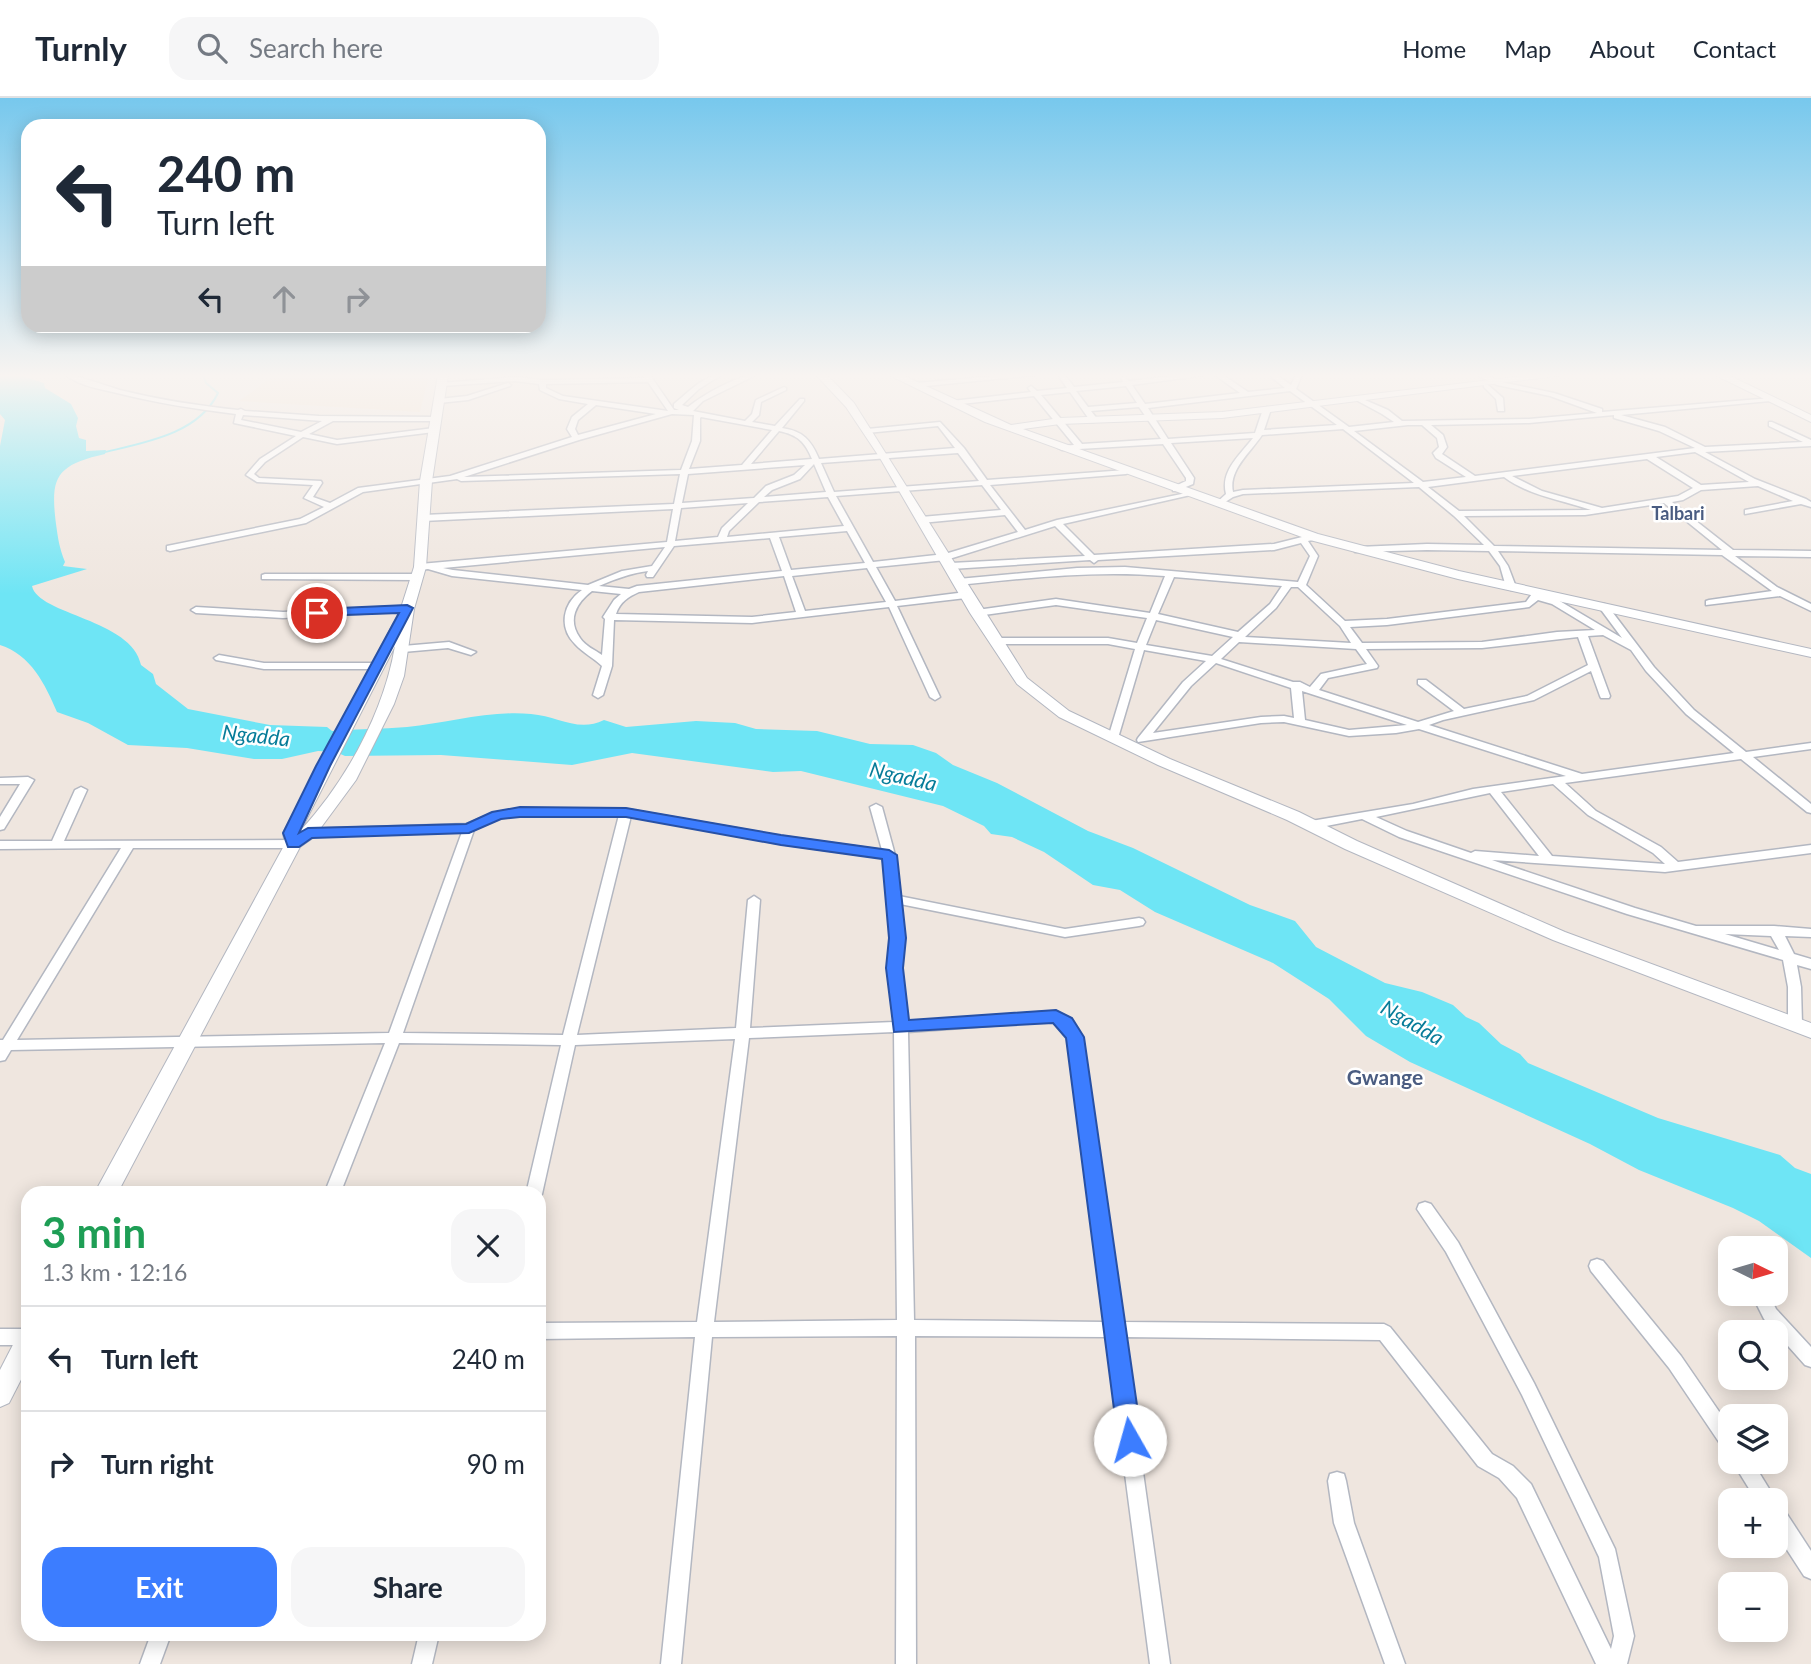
<!DOCTYPE html>
<meta charset="utf-8">
<style>
:root{--surface:#fff;--page:#f6f6f7;--text:#1f2937;--muted:#747a83;--line:#e0e1e3;--accent:#3c7dff}
body{margin:0;font-family:Lato,sans-serif;background:var(--page);color:var(--text);height:100vh;display:flex;flex-direction:column;font-size:26px;white-space:nowrap}
*{box-sizing:border-box;margin:0}
p{font-size:23px;color:var(--muted)}
.icon{flex:none;width:38px;height:38px;fill:none;stroke:currentColor;stroke-width:2;stroke-linecap:round;stroke-linejoin:round}
.map{position:relative;flex:1;overflow:hidden}
.drawer{position:absolute;left:21px;top:1088px;width:525px;height:455px;display:flex;flex-direction:column;background:var(--surface);border-radius:21px;box-shadow:0 4px 18px #0003}
.drawer>*{flex:none}
.banner{position:absolute;left:21px;top:21px;width:525px;height:214px;border-radius:21px;box-shadow:0 4px 18px #0003;background:#fff;color:var(--text);overflow:hidden}
.needle{width:46px;rotate:95deg}
.buttons{position:absolute;left:1718px;top:1138px;display:grid;gap:14px}
.buttons a{display:grid;place-items:center;width:70px;height:70px;border-radius:14px;background:var(--surface);box-shadow:0 4px 18px #0003;font-size:35px}
.pin{position:absolute;display:grid;place-items:center;width:60px;height:60px;color:#fff;margin:-30px;border:4px solid #fff;border-radius:50%;box-shadow:0 2px 7px #0007}
.me{position:absolute;width:77px;margin:-38px;rotate:353deg;stroke-linejoin:round;filter:drop-shadow(0 0 5px #0008)}
.turn{display:flex;align-items:center;gap:24px;height:147px;padding:0 21px;font-size:32px}
.turn .icon{width:91px;height:91px;stroke-width:2.5}
.turn b{display:block;font-size:49px;line-height:60px}
.lanes{display:flex;align-items:center;height:66px;padding:0 21px;background:#0003;justify-content:center;gap:35px;direction:ltr}
.lanes .off{opacity:.35}
.round{display:grid;place-items:center;flex:none;width:74px;height:74px;border-radius:21px;background:var(--page)}
.head{display:flex;align-items:center;justify-content:space-between;height:119px;padding:0 21px}
h1{font-size:42px;font-weight:700;line-height:52px;color:#1e9e55}
.cta{display:flex;gap:14px;margin-top:auto;padding:14px 21px}
.cta a{flex:1;height:80px;border-radius:21px;background:var(--accent);color:#fff;font-size:28px;font-weight:700;line-height:80px;text-align:center}
.cta a+a{background:var(--page);color:var(--text)}
ul{padding:0;list-style:none}
li{display:flex;align-items:center;gap:21px;height:105px;padding:0 21px;border-top:2px solid var(--line)}
li div{flex:1}
li b{display:block;font-size:26px}
li em{font-style:normal}
header{display:flex;align-items:center;gap:42px;box-sizing:border-box;height:98px;padding:0 35px;background:var(--surface);border-bottom:2px solid var(--line)}
header strong{font-size:33px}
nav{display:flex;gap:38px;margin-inline-start:auto;font-size:24px}
.search{width:490px;height:63px;background:var(--page);display:flex;align-items:center;gap:18px;box-sizing:border-box;padding:0 24px;border-radius:21px;color:var(--muted);font-size:26px}
.map>svg:first-child{display:block}
.education{fill:#f1e1ce}
.water{fill:#6ee5f5}
.lines{fill:none;stroke-linecap:round;stroke-linejoin:round}
.stream{stroke:#6ee5f5;stroke-width:2}
.street-casing{stroke:#b3b7c1;stroke-width:3}
.secondary-casing{stroke:#b3b7c1;stroke-width:2}
.street{fill:#fff;fill-rule:evenodd}
.secondary{fill:#fff;fill-rule:evenodd}
.route{fill:#3c7dff;stroke:#2751a6;stroke-width:2}
.labels{text-anchor:middle;stroke-width:5;stroke-linejoin:round;paint-order:stroke}
.far-neighbourhood-label{font-size:18px;font-weight:bold;fill:#4a5c81;stroke:#fff}
.water-label{font-size:21px;font-style:italic;fill:#077c99;stroke:#fff}
.neighbourhood-label{font-size:21px;font-weight:bold;fill:#4a5c81;stroke:#fff}
</style>
<header>
<strong>Turnly</strong>
<div class="search"><svg class="icon" aria-label="search" viewBox="0 0 24 24"><circle cx="10" cy="10" r="6"/><path d="M15 15l6 6"/></svg>Search here</div>
<nav><a>Home</a><a>Map</a><a>About</a><a>Contact</a></nav>
</header>
<div class="map">
<svg width="1811" height="1566" viewBox="0 0 1811 1566">
<rect width="100%" height="100%" fill="#efe6df"/>
<path class="education" d="M275 277H429L420 314 239 303Z"/>
<path class="water" d="M0 277H18L44 285 45 290 71 306 78 320 76 328 79 340 86 342V353L106 352 105 356C56 367 50 379 56 426 58 440 59 449 65 464L63 468 87 471 32 488C38 517 132 521 141 567L153 576 156 586 188 611 270 627 327 629 332 633C357 631 382 631 407 629 447 625 491 612 531 616 558 618 578 635 604 622L626 629 696 623 735 625 756 631 817 633 870 646 913 647 936 655 953 667 997 685 1088 733 1133 750 1250 807 1295 823 1316 849 1385 885 1422 894 1453 907 1466 919 1479 925 1501 946 1520 956 1528 965 1658 1020 1780 1057 1795 1070 1811 1076V1160L1759 1123 1733 1110 1639 1072 1590 1046 1410 964 1366 938 1329 901 1273 865 1155 814 1120 792 1093 787 1044 754 1012 739 991 736 984 728 943 708 801 673 773 674 632 655 572 667 441 657 345 658 336 654 318 653 282 661H254L187 650 128 647 88 625 57 614C45 586 31 557 0 547V348L5 322 0 316Z"/>
<g class="lines">
<path class="stream" d="M101 355C142 345 198 337 218 295L206 285 203 277"/>
<g class="street-casing">
<g id="street">
<path d="M66 277C79 277 108 289 124 293 161 302 200 308 238 312L241 311 245 313 319 318 439 319 440 321 436 323H333L309 336 337 342 434 330 438 332 434 334 337 346 303 339 265 364 254 376 259 380 321 383 322 385 313 399 330 405 358 390 450 378 572 339 567 331 572 319 588 306 559 301 540 292 539 286 515 283 442 288 440 287V285L515 279 543 282 645 280 643 277H650L674 312H679L674 310V306C688 295 703 277 721 277L699 291 682 307 688 309C703 297 737 277 756 277L703 303 693 313 745 323 752 316 756 302 784 289 786 290V292L761 304 759 317 752 324 775 328 800 301H804V303L782 330C803 333 811 342 819 361L955 350 938 328 867 335 863 333 867 331 940 324 964 350 987 382 1126 372 1130 374 1126 376 990 387 1025 432 1057 422 1191 394 1195 396 1063 426 1094 457 1274 446 1314 436 1317 437V441L1308 443 1318 458 1306 487 1345 523 1387 521 1526 504 1534 493H1540L1541 497 1558 502 1622 540 1599 509 1604 506 1607 507 1654 569 1694 612 1746 654 1811 645V651L1753 659 1811 706V715L1807 714 1741 661 1565 685 1596 713 1661 749 1678 764 1811 747V755L1665 774 1492 762 1635 810 1696 828H1774L1811 831V839L1785 838 1794 856 1811 861V871L1797 867 1801 889 1802 926 1800 930H1790L1788 926V889L1783 862 1627 816 1399 739 1362 721 1311 731 1305 727 1311 723 1413 706 1473 691 1566 678 1419 631 1396 635 1349 638 1284 624 1261 625 1138 644 1137 642 1138 640 1183 584 1206 563 1144 552 1118 640 1113 643 1109 642 1108 640 1135 551 1108 546H995L990 543 995 540H1108L1137 545 1147 520 1056 507 977 518 972 515 977 512 1056 501 1150 515 1165 478C1096 472 1027 480 958 487L953 484 958 481 1077 470 1125 469 1298 484 1310 458 1301 445 1274 452 1098 462 1094 465 1090 462 951 471 947 468 951 465 1085 458 1055 428 946 462 876 469 895 503 966 494 971 497 966 500 897 508 940 599 935 602 930 599 889 509 752 525 614 522 612 568 603 597 598 600 593 597 602 568C594 560 583 555 575 546 558 529 563 505 582 492L452 478 428 471 420 472 416 469 420 466 667 444 673 411 423 423 419 420 423 417 674 406 680 376 461 383 457 381 363 394 306 425 170 453 167 452V448L300 421 324 409 304 400 313 387 257 384 246 377 260 361 296 338 234 325 236 316C196 311 156 305 117 295 100 291 80 288 66 277ZM648 284 668 313 563 298 546 290V286ZM596 307 656 316 578 337 575 331 578 322ZM672 316 694 317 692 343 681 372 464 379 579 342ZM243 317 322 323 301 334 241 322ZM701 319 772 332 742 367 689 371 700 343V320ZM779 333C798 337 805 344 812 361L751 366ZM958 355 979 383 834 394 821 365ZM814 366 826 394 764 399 772 392 800 381ZM805 367 794 377 766 388 754 400 682 405 688 376ZM982 387 1001 412 921 419 917 422 921 425 1005 417 1018 434 945 456 873 464 836 398ZM828 399 844 428 727 439 729 433 759 404ZM748 405 722 430 718 439 675 443 681 410ZM847 433 865 465 791 472 779 439ZM770 440 782 473 637 488 629 491 599 488C615 481 631 475 648 473L646 477 647 479H653L674 448ZM665 449 652 468 622 473 588 487 453 472 443 470ZM867 470 886 504 805 513 792 478ZM784 478 796 514 752 519 616 516C620 504 628 499 639 494ZM1174 479 1282 488 1270 506 1238 534 1158 516ZM1291 489H1298L1340 528 1351 545 1245 539 1276 510ZM592 493 621 496 614 502 603 519 605 521 602 557C595 552 585 548 580 540 567 522 576 505 592 493ZM1538 502 1552 506 1595 532 1557 534 1482 544 1362 545 1350 529 1387 527 1529 509ZM1156 522 1233 539 1212 558 1146 547ZM1603 537 1631 552 1646 573 1686 616 1734 655 1582 676 1429 627 1443 622 1534 602 1591 573 1600 598 1601 600H1609L1610 598 1588 538ZM1578 539 1588 567 1527 598 1464 611 1426 582H1418V586L1454 613 1418 624 1319 592 1328 580 1377 570 1378 568 1366 551 1482 550ZM1239 544 1356 551 1367 566 1321 576 1310 589 1300 584H1293L1221 561ZM1216 565 1291 590 1294 620 1284 618 1261 619 1153 635 1191 588ZM1302 593 1407 627 1349 632 1305 622ZM1553 686 1588 717 1653 755 1665 766 1552 758 1501 694ZM1490 695 1539 758 1475 753 1471 755 1407 733 1376 719ZM1725 836 1771 838 1779 852Z"/>
<path d="M1007 277H1036L916 289 913 287 916 285Z"/>
<path d="M1058 277H1065L1074 289 1123 284 1121 280 1124 278 1129 283 1183 277H1206L1132 287 1145 306 1240 295 1215 277H1223L1248 294 1285 290 1269 277H1277L1291 287 1296 277H1302L1296 291 1349 329 1394 324 1382 316 1356 302 1354 301 1358 299 1388 312 1402 323 1529 321 1597 315 1550 298 1497 287 1477 277H1486L1501 284 1554 295 1602 311V314L1772 300 1774 301 1770 303 1621 317 1665 329 1705 349 1803 344 1769 328V324H1772L1811 342V348L1705 354 1755 381 1806 401 1811 404V409L1801 406 1745 416V412L1793 403 1758 388 1701 392 1683 402 1672 404 1733 452 1811 453V459L1735 458 1777 489 1811 506V513L1780 498 1706 507V503L1709 502 1772 493 1722 457 1498 453 1508 468 1516 489 1511 492 1506 489 1500 468 1489 453 1427 452 1355 454 1354 452 1358 449 1427 446 1484 447 1454 418 1419 389 1243 396 1233 399 1219 408 1215 406 1226 396C1220 373 1240 357 1253 340L1171 345 1194 380 1193 386 1176 393H1173V389L1186 383V380L1163 346 1062 352 1058 350 1059 348 1074 347 1034 298 952 307 948 305 952 303 1031 294 1028 290 1031 288 1037 293 1067 290ZM1126 288 1137 305 1088 309 1076 293ZM1290 293 1337 327 1264 332 1271 311 1267 309 1263 311 1255 335 1168 341 1148 310ZM1070 294 1091 324H1094L1098 322 1091 313 1139 309 1161 341 1082 346 1041 297ZM1614 317V320L1659 333 1695 350 1475 378 1442 356 1447 349 1443 337 1431 327 1529 325ZM1408 327H1422L1437 340 1439 349 1433 355 1436 360 1466 379 1423 384 1354 333ZM1343 331 1414 385 1243 392 1233 394C1228 372 1251 354 1262 337ZM1695 354 1749 384 1701 387 1656 359ZM1647 361 1693 390 1678 398 1602 410 1542 393 1512 378ZM1504 379C1530 398 1561 402 1591 412L1459 413 1428 389ZM1664 405 1722 452 1494 448 1464 418 1585 417Z"/>
<path d="M508 285 511 287 510 288 468 302 439 305 435 303 439 301 467 298Z"/>
<path d="M1484 287H1488L1503 300 1504 313H1498L1496 301 1484 289Z"/>
<path d="M265 476H417L421 479 417 482 262 481V477Z"/>
<path d="M407 508 410 509V513L283 520 196 515 191 512 196 509 283 514Z"/>
<path d="M449 544 476 554 471 557 448 550 403 554 398 551 403 548Z"/>
<path d="M219 557 264 565H378L383 568 378 571H264L216 562 214 560Z"/>
<path d="M28 679 34 682 4 731 0 732V719L20 686H0V680Z"/>
<path d="M81 689 87 692 64 743 293 742 299 746 293 750H133L17 942 389 935 462 734 304 738 302 735 308 731 467 726 493 715 520 711H626L781 738 882 752 870 709 876 706 882 709 895 757 899 798 1065 831 1139 820 1143 821 1145 824 1143 827 1139 828 1065 839 900 806 903 840 902 871 907 924 1056 913 1070 920 1082 939 1122 1224 1384 1226 1390 1229 1492 1356 1513 1368 1531 1386 1611 1551 1614 1538 1599 1459 1522 1297 1446 1154 1417 1111 1419 1106 1425 1104 1431 1106 1458 1144 1534 1285 1615 1451 1634 1538 1627 1566H1596L1517 1400 1499 1380 1478 1368 1380 1242 1124 1239 1170 1566H1150L1107 1239 915 1238 916 1566H896L897 1238 712 1239 681 1566H661L695 1239 539 1241V1225L697 1224 735 941 575 947 542 1096 539 1101V1096H526L561 947 399 945 340 1096H324L385 945 11 952 5 962 0 963V942H3L121 750 0 751V743H52L75 692ZM520 717H619L563 937 403 935 474 732 500 720ZM631 718 781 746 883 760 891 840 888 871 894 924 750 930 760 802 754 798 748 802 736 930 577 937ZM1054 923 1060 928 1068 940 1105 1224 914 1222 908 934ZM894 934 897 1222 714 1224 749 940Z"/>
<path d="M1597 1161 1603 1163 1681 1258 1731 1331V1356L1725 1353 1669 1270 1591 1173 1589 1168 1591 1163Z"/>
<path d="M1751 1195H1768L1776 1211 1811 1249V1269L1805 1267 1764 1221Z"/>
<rect x="0" y="1231" width="28" height="16"/>
<path d="M1732 1363H1752L1776 1402V1403L1756 1402Z"/>
<path d="M1337 1374 1344 1376 1346 1383 1354 1425 1405 1566H1385L1334 1425 1328 1383 1330 1376Z"/>
<path d="M1776 1408 1783 1410 1811 1453V1481L1804 1478 1776 1435Z"/>
<path d="M151 1536H171L160 1566H140Z"/>
<path d="M419 1536H439L432 1566H412Z"/>
</g>
</g>
<g class="secondary-casing">
<g id="secondary">
<path d="M438 277H448L432 383 426 469 414 511 404 578 394 606 356 682 314 739 300 749 117 1096H94L285 746 283 735 400 513 414 469 420 383ZM395 548C384 614 346 683 301 732Z"/>
<path d="M816 277H827L854 305 1027 580 1069 613 1170 661 1299 714 1357 743 1565 834 1811 925V940L1553 842 1345 751 1287 722 1158 667 1059 619 1017 586 970 515 880 360 846 309Z"/>
<path d="M889 277H902L1011 327 1060 320 1222 314 1532 277H1563L1222 320 1060 326 1023 331 1318 436 1459 473 1811 551V559L1458 481 1310 442 985 324Z"/>
<path d="M1715 277H1728L1811 317V324Z"/>
<path d="M28 1232V1268L9 1305 0 1309V1272L19 1235Z"/>
</g>
</g>
<use href="#street" class="street"/>
<use href="#secondary" class="secondary"/>
</g>
<linearGradient id="sky" x2="0" y2="1"><stop stop-color="#77c8ed"/><stop offset="0.56" stop-color="#f8f4f1"/><stop offset="1" stop-color="#f8f4f1" stop-opacity="0"/></linearGradient>
<rect width="1811" height="496" fill="url(#sky)"/>
<path class="route" d="M407 507 413 510 330 668 299 735 308 730 466 726 492 714 520 709 626 710 781 737 889 752 897 757 906 840 903 870 909 922 1056 912 1072 920 1084 939 1142 1342 1138 1350 1130 1353 1121 1350 1118 1342 1066 940 1053 925 894 934 886 870 889 840 882 761 781 747 626 719H520L501 721 469 735 312 740 299 749H288L283 735 316 668 399 515 317 518 311 515 317 511Z"/>
<g class="labels">
<g class="far-neighbourhood-label">
<text x="1678" y="422">Talbari</text>
</g>
<g class="water-label">
<text transform="translate(256 638) rotate(6)" y="7">Ngadda</text>
<text transform="translate(903 679) rotate(13)" y="7">Ngadda</text>
<text transform="translate(1412 925) rotate(30)" y="7">Ngadda</text>
</g>
<g class="neighbourhood-label">
<text x="1385" y="987">Gwange</text>
</g>
</g>
</svg>
<div class="buttons">
<a><svg class="needle" viewBox="-14 -14 28 28"><path d="M0-13l5 13h-10z" fill="#e53935"/><path d="M0 13l5-13h-10z" fill="#747a83"/></svg></a>
<a><svg class="icon" aria-label="search" viewBox="0 0 24 24"><circle cx="10" cy="10" r="6"/><path d="M15 15l6 6"/></svg></a>
<a><svg class="icon" aria-label="layers" viewBox="0 0 24 24"><path d="M12 4l9 5-9 5-9-5zM3 14l9 5 9-5"/></svg></a>
<a>+</a>
<a>−</a>
</div>
<div class="pin" style="left:317px;top:515px;background:#d93025"><svg class="icon" aria-label="arrive" viewBox="0 0 24 24"><path d="M6 21V4h12l-3 4 3 4H6"/></svg></div>
<svg class="me" style="left:1130px;top:1342px" viewBox="-20 -20 40 40"><circle r="19" fill="#fff"/><path d="M0-13L10 11 0 6-10 11z" fill="#3c7dff"/></svg>
<div class="banner">
<div class="turn"><svg class="icon" aria-label="left" viewBox="0 0 24 24"><path d="M17 20v-9H6M10 6l-5 5 5 5"/></svg><div><b>240 m</b>Turn left</div></div>
<div class="lanes"><svg class="icon" aria-label="left" viewBox="0 0 24 24"><path d="M17 20v-9H6M10 6l-5 5 5 5"/></svg><svg class="icon off" aria-label="ahead" viewBox="0 0 24 24"><path d="M12 20V5M6 11l6-6 6 6"/></svg><svg class="icon off" aria-label="right" viewBox="0 0 24 24"><path d="M7 20v-9h11M14 6l5 5-5 5"/></svg></div>
</div>
<section class="drawer">
<div class="head"><div><h1>3 min</h1><p>1.3 km · 12:16</p></div><a class="round"><svg class="icon" aria-label="close" viewBox="0 0 24 24"><path d="M6 6l12 12M18 6L6 18"/></svg></a></div>
<ul>
<li><svg class="icon" aria-label="left" viewBox="0 0 24 24"><path d="M17 20v-9H6M10 6l-5 5 5 5"/></svg><div><b>Turn left</b></div><em>240 m</em></li>
<li><svg class="icon" aria-label="right" viewBox="0 0 24 24"><path d="M7 20v-9h11M14 6l5 5-5 5"/></svg><div><b>Turn right</b></div><em>90 m</em></li>
</ul>
<div class="cta"><a>Exit</a><a>Share</a></div>
</section>
</div>
